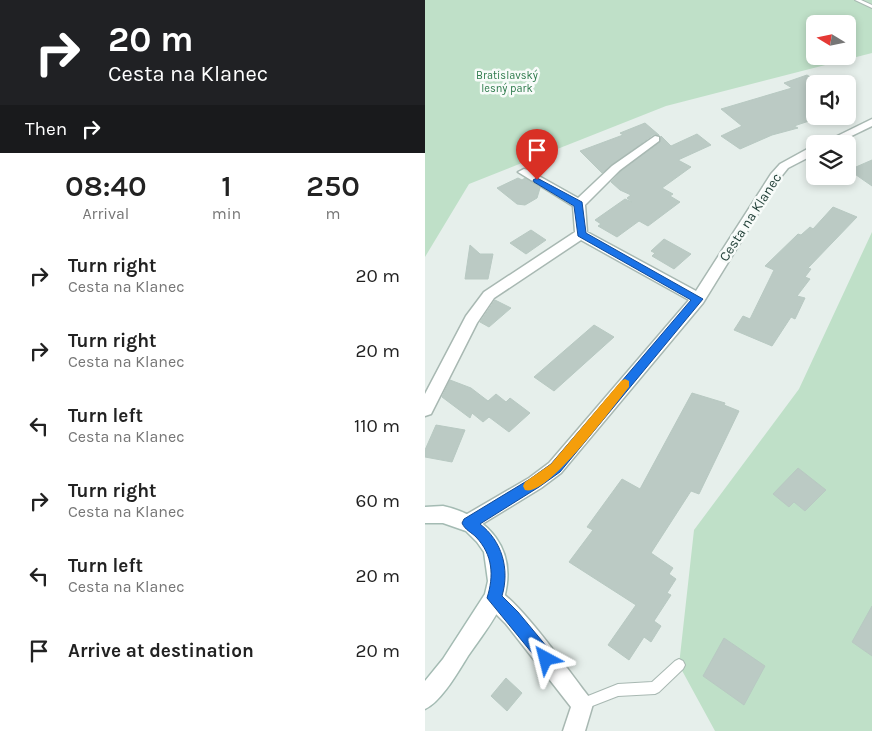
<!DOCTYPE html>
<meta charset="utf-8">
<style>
:root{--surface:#fff;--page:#f6f6f6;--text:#222;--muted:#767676}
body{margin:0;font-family:Karla,sans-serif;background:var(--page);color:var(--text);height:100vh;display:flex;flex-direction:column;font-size:19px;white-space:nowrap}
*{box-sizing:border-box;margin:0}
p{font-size:16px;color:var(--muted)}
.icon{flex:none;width:28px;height:28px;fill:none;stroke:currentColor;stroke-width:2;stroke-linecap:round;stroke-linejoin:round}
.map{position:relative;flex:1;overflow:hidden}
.sheet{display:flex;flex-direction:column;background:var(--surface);width:425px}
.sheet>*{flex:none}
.banner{background:#202124;color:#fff;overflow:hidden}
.needle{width:32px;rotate:280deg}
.fabs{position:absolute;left:381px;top:15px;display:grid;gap:10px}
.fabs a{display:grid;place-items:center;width:50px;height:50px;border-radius:8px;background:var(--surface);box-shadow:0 2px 8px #0003;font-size:25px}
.pin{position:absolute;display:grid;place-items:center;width:42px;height:42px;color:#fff;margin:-51px -21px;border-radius:50% 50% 50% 0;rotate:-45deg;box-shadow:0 0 5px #0007}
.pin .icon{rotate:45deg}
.me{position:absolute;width:55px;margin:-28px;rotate:322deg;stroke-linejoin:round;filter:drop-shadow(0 0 4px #0008)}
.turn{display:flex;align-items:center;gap:18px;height:105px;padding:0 25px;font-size:22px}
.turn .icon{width:65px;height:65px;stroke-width:2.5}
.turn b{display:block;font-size:35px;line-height:42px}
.then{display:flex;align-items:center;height:48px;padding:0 25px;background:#0003;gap:10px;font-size:19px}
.eta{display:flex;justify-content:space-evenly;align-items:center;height:85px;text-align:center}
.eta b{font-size:30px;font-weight:600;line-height:35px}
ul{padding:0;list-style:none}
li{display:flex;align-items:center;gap:15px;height:75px;padding:0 25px}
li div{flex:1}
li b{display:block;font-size:19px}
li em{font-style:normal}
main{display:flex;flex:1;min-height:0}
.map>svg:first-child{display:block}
.green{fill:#bfe0c8;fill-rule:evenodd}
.building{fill:#bbcac4;stroke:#b8c9c2}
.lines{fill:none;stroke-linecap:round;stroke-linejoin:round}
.lane-casing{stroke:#a8b8b2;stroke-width:2}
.street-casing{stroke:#a8b8b2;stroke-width:3}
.secondary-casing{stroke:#a4bbb3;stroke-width:3}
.lane{fill:#fff;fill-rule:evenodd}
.street{fill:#fff;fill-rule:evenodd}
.secondary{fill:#fff;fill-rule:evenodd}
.route{fill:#1a73e8;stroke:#114b97}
.slow{fill:#f59e0b}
.labels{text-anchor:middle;stroke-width:5;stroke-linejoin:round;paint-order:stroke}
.far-park-label{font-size:11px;fill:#2d7a4b;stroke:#f7fbf9}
.street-label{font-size:14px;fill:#24423a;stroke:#f7fbf9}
</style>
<main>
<section class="sheet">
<div class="banner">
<div class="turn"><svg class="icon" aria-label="right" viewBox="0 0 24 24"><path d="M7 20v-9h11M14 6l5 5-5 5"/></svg><div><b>20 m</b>Cesta na Klanec</div></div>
<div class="then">Then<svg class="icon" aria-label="right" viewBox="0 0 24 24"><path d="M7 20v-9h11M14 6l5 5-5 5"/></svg></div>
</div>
<div class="eta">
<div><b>08:40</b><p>Arrival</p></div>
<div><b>1</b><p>min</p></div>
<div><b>250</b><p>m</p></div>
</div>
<ul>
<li><svg class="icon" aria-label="right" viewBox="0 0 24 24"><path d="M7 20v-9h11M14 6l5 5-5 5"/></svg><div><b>Turn right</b><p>Cesta na Klanec</p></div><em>20 m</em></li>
<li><svg class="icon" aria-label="right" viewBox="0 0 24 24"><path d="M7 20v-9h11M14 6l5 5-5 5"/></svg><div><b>Turn right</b><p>Cesta na Klanec</p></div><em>20 m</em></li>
<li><svg class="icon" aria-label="left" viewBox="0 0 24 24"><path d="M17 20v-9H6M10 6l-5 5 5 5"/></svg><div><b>Turn left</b><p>Cesta na Klanec</p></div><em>110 m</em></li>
<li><svg class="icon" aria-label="right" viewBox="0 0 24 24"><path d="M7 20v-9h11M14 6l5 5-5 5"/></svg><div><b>Turn right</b><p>Cesta na Klanec</p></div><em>60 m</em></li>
<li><svg class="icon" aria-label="left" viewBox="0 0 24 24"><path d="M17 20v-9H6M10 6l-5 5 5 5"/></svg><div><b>Turn left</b><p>Cesta na Klanec</p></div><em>20 m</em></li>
<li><svg class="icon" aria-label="arrive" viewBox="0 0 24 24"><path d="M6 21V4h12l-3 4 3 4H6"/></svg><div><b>Arrive at destination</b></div><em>20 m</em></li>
</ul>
</section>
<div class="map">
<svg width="447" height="731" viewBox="0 0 447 731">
<rect width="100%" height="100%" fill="#e6efeb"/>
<g class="green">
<path d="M0 0H447V53L241 106 44 184 0 257ZM390 24H422V56H390Z"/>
<path d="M447 232V731H290L254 665 269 530 374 389Z"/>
</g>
<g class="building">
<path d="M382 75 390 80V107L382 110 393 118 369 126 373 128 347 135 315 149 296 136 317 126 296 109 367 88 359 83Z"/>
<path d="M220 123 234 135 229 134 177 173 155 151 198 135 195 133Z"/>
<path d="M272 134 286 145 253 160 266 167 237 188 248 194 245 196 255 202 223 226 214 221 192 237 173 226 176 224 170 220 200 199 207 202 202 198 206 195 195 190 186 182 196 171 235 142 236 136 246 146Z"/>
<path d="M447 160V186L424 170Z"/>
<path d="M93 178 97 180 100 178 115 188 112 198 100 205 92 204 72 188Z"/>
<path d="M408 207 432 217 383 268 386 269 380 277 385 279 372 296 380 298 370 319 366 317 347 346 309 330 318 316 325 319 349 270 340 266 373 234 376 235 385 227 388 229Z"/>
<path d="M106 230 121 240 101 254 85 243Z"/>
<path d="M239 239 266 254 249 269 227 256 230 253 226 251Z"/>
<path d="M45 245 55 254H68L63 279H40Z"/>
<path d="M70 300 86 308 64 327 55 322Z"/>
<path d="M169 325 189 337 129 391 109 377Z"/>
<path d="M25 380 46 388 63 401 71 394 81 402 85 398 105 413 84 432 64 417 58 422 47 413 45 418 17 397Z"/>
<path d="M267 393 300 403 299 405 314 411 274 494 266 491 226 553 248 568 244 574 251 579 242 593 246 595 229 621 236 626 226 642 219 637 204 660 183 645 211 605 144 562 168 530 162 527 197 479 215 489Z"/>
<path d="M11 425 40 430 27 462 0 457V450Z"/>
<path d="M373 468 401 490 380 511 369 502 364 507 348 494Z"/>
<path d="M447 606V656L427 642Z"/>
<path d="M299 638 340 666 319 705 278 676Z"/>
<path d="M81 678 97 693 82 711 66 696Z"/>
</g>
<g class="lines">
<g class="lane-casing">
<g id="lane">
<path d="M430 0H436L447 5V8Z"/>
<path d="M254 659 258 661 260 665 258 669 234 692 230 694 193 696 157 710 153 708 151 704 153 700 193 684 227 682 250 661Z"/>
</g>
</g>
<g class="street-casing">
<g id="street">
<path d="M447 119V126L410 144H396Z"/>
<path d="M230 136 234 137V141L195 170 160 205 162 232 271 291 346 174 355 164 386 147 390 146V154L363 168 355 178 278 303 136 473 116 488 49 529 43 531 37 529 34 523 37 517 104 478 124 463 264 300 156 240 69 298 52 323 6 414 0 416V394L41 316 59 292 150 232 148 206 93 172 99 169 103 170 153 198 187 166Z"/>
<path d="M69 588C93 598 145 673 164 697L168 704 160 731H138L146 707 81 624 62 605 59 598 62 591Z"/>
</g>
</g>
<g class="secondary-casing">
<path id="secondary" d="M18 506C63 516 93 549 79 598 73 616 54 640 43 656 33 672 16 702 0 709V681L18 659 60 594 63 581 59 552 52 542 41 531 18 523H0V507Z"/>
</g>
<use href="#lane" class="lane"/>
<use href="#street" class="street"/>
<use href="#secondary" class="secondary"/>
</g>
<path class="route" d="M112 178 157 202 161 233 278 299 135 472 114 487 55 524C77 541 85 569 77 596L93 612 127 653 129 659 127 664 121 667 116 664 62 598C69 576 68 555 51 537 46 532 40 530 37 523L39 519 105 479 126 464 266 300 153 236 149 206 109 182 108 180Z"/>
<path class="slow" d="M200 379 204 381V387C189 405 122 498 100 490L98 486 100 482 126 464 196 381Z"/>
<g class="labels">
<g class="far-park-label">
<text x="82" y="79">Bratislavský<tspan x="82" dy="13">lesný park</tspan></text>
</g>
<g class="street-label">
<text transform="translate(325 217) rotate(-57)" y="5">Cesta na Klanec</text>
</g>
</g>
</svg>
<div class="fabs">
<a><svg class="needle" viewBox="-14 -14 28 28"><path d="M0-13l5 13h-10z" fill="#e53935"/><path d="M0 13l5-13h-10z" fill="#767676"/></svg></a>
<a><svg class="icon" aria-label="sound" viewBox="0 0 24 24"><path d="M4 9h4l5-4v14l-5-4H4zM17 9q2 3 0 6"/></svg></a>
<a><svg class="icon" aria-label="layers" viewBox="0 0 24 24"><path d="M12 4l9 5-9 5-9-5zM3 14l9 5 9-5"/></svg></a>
</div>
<div class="pin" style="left:112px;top:180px;background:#d93025"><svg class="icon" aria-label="arrive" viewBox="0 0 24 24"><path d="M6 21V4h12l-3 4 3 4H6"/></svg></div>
<svg class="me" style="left:121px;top:659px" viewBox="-20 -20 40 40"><path d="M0-17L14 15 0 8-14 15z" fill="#1a73e8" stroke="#fff" stroke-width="4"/></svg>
</div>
</main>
